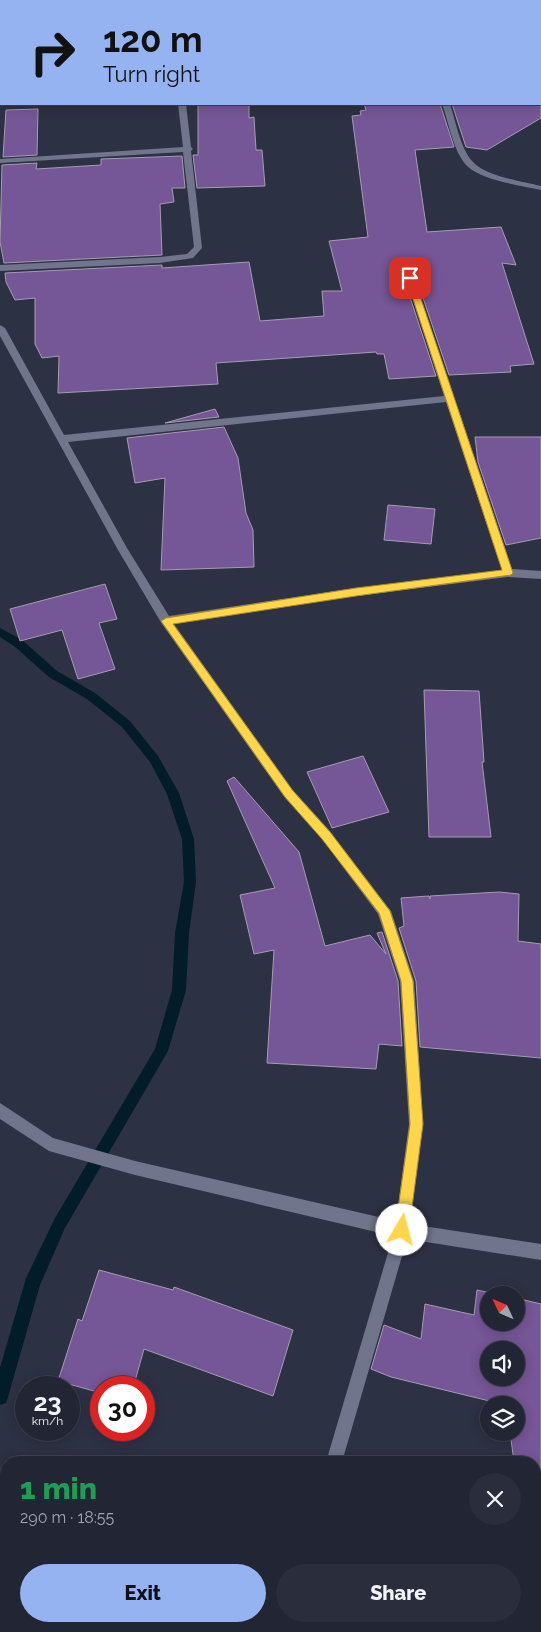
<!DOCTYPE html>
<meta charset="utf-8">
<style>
:root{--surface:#222533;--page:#2a2d3b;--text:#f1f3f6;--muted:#a2a5ac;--line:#3f424e;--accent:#95b2f1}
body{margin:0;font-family:Raleway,sans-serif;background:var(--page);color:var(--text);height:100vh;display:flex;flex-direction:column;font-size:19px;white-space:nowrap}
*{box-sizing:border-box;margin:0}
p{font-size:16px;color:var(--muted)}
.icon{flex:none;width:28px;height:28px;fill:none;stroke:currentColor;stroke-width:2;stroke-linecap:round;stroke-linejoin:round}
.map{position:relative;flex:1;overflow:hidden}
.panel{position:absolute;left:0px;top:1456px;width:541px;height:176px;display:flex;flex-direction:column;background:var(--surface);border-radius:20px 20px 0 0;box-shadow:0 2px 12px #0003,0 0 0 1px var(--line)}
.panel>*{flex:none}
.hud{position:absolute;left:0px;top:0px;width:541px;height:105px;box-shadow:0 2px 12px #0003,0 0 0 1px var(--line);background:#95b2f1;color:#111;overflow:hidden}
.needle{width:32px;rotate:314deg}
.fabs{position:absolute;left:480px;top:1286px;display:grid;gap:10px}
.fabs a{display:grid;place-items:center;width:45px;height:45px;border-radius:50%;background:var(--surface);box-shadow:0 2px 12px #0003,0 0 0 1px var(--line);font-size:25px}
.speed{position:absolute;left:15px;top:1376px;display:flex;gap:10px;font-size:25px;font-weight:700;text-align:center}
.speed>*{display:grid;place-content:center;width:65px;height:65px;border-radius:50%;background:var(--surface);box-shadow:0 2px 12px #0003,0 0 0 1px var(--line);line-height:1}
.speed small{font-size:12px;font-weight:400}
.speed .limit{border:8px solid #d22;background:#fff;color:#111}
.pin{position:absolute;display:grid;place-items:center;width:42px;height:42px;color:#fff;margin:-21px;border-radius:10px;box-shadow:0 2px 8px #0006}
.me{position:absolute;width:55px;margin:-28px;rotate:8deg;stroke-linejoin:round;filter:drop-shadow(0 0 4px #0008)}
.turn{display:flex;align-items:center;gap:18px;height:105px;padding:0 20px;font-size:22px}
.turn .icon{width:65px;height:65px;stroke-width:2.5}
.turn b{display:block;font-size:35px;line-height:42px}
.round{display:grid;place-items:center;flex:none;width:52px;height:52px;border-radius:26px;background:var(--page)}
.headline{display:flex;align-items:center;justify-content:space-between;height:85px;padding:0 20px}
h1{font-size:30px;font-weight:800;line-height:38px;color:#1e9e55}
.cta{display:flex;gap:10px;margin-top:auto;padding:10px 20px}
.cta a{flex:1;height:58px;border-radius:30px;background:var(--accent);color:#111;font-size:20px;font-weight:800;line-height:58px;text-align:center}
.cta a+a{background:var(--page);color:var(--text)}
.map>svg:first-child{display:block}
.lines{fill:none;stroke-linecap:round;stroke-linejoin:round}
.stream{fill:#021c29;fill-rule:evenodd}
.building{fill:#755696;stroke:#a69cb2;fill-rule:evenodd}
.service{fill:#70758b;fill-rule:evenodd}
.minor{fill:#70758b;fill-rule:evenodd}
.route{fill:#ffd54a;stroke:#a68a30}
</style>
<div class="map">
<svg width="541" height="1632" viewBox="0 0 541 1632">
<rect width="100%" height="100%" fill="#2d3144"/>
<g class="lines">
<path class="stream" d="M0 628 22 640 57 671 95 693 130 721 158 756 179 793 194 839 196 882 189 933 186 990 168 1051 65 1228 40 1285 8 1397 6 1403 0 1405V1368L26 1278 55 1218 155 1049 172 990 175 933 184 882 182 839 167 794 150 762 122 727 87 699 49 677 14 646 0 637Z"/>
</g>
<g class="building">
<path d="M198 104H249V118L254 117 256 150H262L265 186 197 188 193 155H198Z"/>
<path d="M364 104H440L454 147 415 150 427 232 501 227 516 265 502 263 534 364 510 366 511 372 449 375 416 277 410 273 404 279 436 376 389 379 384 354H377L376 352 216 363 218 384 58 393 59 356 42 358 35 344V298L15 300 6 282 5 273 162 265V268L249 262 260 321 324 316 322 291H342L329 241 368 237 352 116 361 115 360 111 366 110Z"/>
<path d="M452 104H541V118L487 150 466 147Z"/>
<path d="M38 109 37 155 3 157 6 110Z"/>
<path d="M182 156 185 188H172L174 202 160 204 162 255 4 263 0 242 2 165 37 163 36 169 101 165V159Z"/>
<path d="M215 409 219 417 165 423Z"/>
<path d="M224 427 238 458 246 513 253 530 254 567 161 570 165 478 135 483 127 438Z"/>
<path d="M475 437H541V538L506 545 478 462Z"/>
<path d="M388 505 435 509 431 544 384 540Z"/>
<path d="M105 584 117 619 99 623 115 669 78 679 62 630 20 641 10 609Z"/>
<path d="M424 690 479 691 484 762H482L491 837H429Z"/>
<path d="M363 756 389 812 332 828 307 772Z"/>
<path d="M234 777 299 852 325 946 370 935 386 954 377 933 382 932 398 981 402 1046 379 1044 376 1069 267 1063 274 950 254 954 240 895 275 888 227 781Z"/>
<path d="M499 892 519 894 518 941 541 944V1058L420 1047 416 981 399 928 404 926 401 898 429 896 430 899V896Z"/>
<path d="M99 1270 173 1290 174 1287 293 1330 273 1396 144 1349 133 1388H101V1393L58 1381 78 1319 82 1321Z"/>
<path d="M477 1290 500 1295H489V1322H516V1298L541 1304V1512L535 1513V1462H514L510 1432H516V1405H506L391 1377 371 1369 384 1325 421 1339 425 1304 474 1315ZM489 1350H516V1378H489Z"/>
</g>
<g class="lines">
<path class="service" d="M442 104H450C456 122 460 147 472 161 486 177 522 181 541 186V190C520 185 483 181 467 166 453 151 449 123 442 104Z"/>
<g class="minor">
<rect x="0" y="54" width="1" height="4"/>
<path d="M178 104H186L191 147 193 149 191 151 202 248 193 258 160 263 0 271V265L160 257 187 254 194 247 183 152 0 163V159L183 147Z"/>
<path d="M410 275 414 278 512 569 541 571V579L508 577 356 596 174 624 293 790 330 831 391 911 414 981 423 1124 410 1224 541 1244V1260L407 1239 342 1462H326L393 1236 135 1175 49 1151 0 1119V1103L53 1138 135 1161 396 1221 409 1124 400 981 378 914 322 839 285 798 162 624 118 550 0 336V325L5 328 64 435 444 396 406 278ZM446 402 502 570 356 588 169 616 127 548 68 442Z"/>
<rect x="314" y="1626" width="18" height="6"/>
</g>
</g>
<path class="route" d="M410 275 414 278 513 573 511 575 356 596 173 624 293 791 330 832 390 911 413 981 423 1124 409 1230 407 1235 402 1237 397 1235 395 1230 410 1124 401 981 379 913 322 839 285 797 161 621 166 618 356 588 502 570 406 278Z"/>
</svg>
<div class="fabs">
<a><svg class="needle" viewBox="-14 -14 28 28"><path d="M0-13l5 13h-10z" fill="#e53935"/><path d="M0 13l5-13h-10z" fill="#a2a5ac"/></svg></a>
<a><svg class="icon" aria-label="sound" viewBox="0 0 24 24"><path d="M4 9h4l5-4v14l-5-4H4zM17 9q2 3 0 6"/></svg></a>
<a><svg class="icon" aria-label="layers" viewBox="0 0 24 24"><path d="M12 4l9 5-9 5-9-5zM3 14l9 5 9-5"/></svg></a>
</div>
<div class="speed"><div>23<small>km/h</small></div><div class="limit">30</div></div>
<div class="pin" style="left:410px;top:278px;background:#d93025"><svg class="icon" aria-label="arrive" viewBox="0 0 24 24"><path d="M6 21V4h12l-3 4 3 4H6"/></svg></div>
<svg class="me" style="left:402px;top:1230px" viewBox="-20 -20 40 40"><circle r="19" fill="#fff"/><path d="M0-13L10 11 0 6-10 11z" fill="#ffd54a"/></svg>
<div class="hud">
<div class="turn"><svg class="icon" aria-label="right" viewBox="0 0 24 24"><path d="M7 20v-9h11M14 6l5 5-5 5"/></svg><div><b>120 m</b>Turn right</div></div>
</div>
<section class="panel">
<div class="headline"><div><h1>1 min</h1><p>290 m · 18:55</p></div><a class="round"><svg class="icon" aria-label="close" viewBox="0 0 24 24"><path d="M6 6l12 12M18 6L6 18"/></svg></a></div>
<div class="cta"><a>Exit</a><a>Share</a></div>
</section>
</div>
